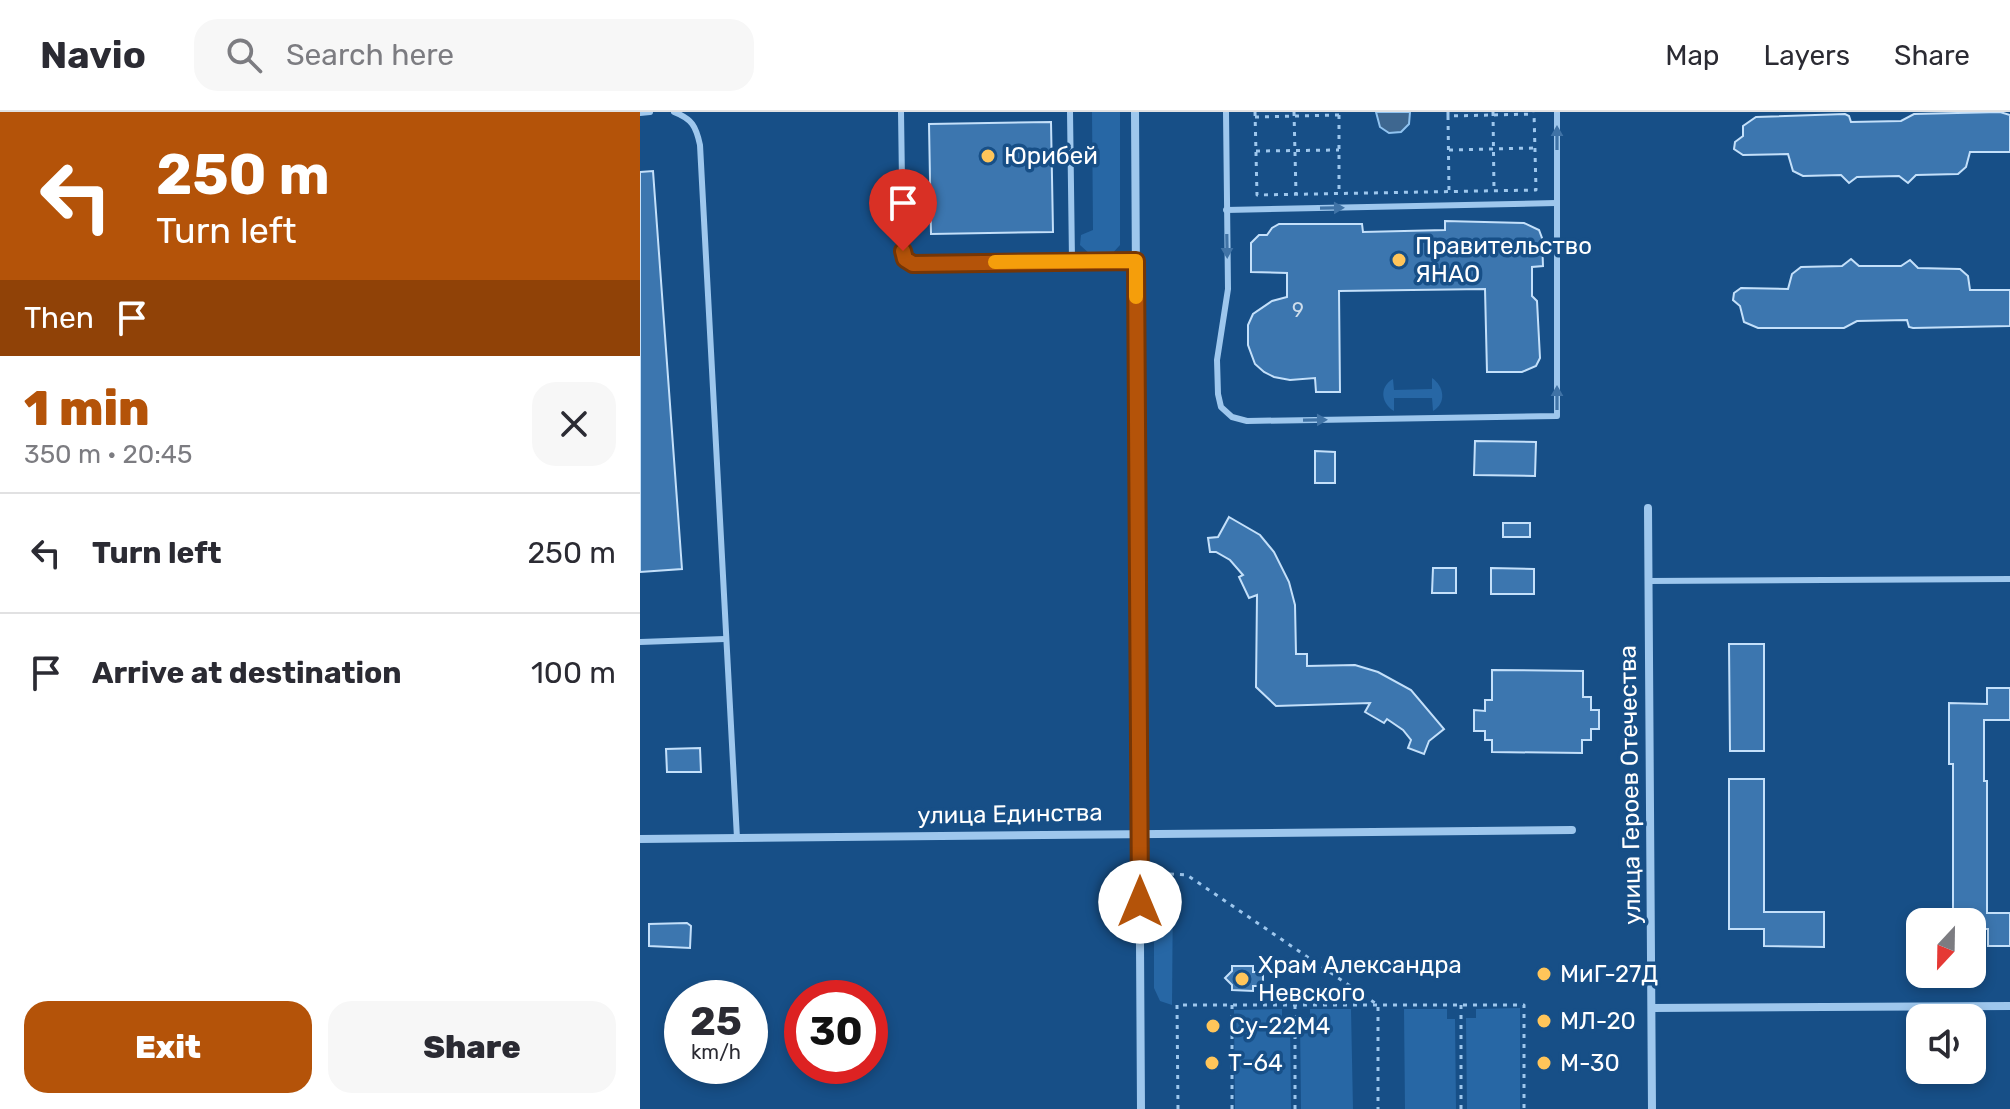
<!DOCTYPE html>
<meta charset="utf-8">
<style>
:root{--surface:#fff;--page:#f7f7f7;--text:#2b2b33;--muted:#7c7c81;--line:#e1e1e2;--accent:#b45309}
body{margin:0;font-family:Rubik,sans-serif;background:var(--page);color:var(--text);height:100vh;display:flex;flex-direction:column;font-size:30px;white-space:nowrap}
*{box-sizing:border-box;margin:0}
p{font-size:26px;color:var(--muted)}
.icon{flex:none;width:44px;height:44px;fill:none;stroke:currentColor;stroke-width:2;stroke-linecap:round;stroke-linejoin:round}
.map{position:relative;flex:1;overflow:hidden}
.details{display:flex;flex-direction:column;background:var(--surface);width:640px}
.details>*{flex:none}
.top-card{background:#b45309;color:#fff;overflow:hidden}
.needle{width:52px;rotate:202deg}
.buttons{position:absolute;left:1266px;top:796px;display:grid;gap:16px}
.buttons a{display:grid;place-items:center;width:80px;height:80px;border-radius:16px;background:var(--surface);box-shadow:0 4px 12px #0003;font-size:40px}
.speed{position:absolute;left:24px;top:868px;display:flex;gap:16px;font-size:40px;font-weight:700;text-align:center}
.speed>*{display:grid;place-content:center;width:104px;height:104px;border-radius:50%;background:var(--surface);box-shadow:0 4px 12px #0003;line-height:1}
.speed small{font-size:20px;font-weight:400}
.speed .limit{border:12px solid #d22;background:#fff;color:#111}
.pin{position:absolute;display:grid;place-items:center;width:68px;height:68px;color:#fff;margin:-82px -34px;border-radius:50% 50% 50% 0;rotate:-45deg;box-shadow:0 0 8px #0007}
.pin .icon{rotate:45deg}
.me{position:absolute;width:88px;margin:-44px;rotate:0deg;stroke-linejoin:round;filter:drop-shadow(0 0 6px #0008)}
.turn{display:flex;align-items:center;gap:28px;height:168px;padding:0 24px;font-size:36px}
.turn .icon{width:104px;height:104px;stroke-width:2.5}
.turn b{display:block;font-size:56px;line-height:68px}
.then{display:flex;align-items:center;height:76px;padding:0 24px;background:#0003;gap:16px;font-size:30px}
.round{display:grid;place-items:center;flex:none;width:84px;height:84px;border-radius:24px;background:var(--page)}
.overview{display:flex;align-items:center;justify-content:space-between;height:136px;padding:0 24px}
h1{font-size:48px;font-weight:800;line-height:60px;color:var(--accent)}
.action{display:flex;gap:16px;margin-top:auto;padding:16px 24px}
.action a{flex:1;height:92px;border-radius:24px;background:var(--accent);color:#fff;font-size:32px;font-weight:800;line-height:92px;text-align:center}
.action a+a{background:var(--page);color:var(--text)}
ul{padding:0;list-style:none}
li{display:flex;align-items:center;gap:24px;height:120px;padding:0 24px;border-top:2px solid var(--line)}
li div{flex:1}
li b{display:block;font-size:30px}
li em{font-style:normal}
header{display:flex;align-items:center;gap:48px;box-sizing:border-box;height:112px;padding:0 40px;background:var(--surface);border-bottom:2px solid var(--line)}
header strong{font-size:38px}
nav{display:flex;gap:44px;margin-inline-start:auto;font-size:28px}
.search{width:560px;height:72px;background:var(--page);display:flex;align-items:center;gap:20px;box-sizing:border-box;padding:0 28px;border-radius:24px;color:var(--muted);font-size:30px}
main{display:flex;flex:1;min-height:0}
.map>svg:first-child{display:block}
.green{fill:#2767a5}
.water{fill:#3e6790;stroke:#90c3f0;stroke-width:2}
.building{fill:#3c76af;stroke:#c4e0fa;stroke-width:2}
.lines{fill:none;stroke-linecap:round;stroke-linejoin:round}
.path{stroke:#9ec7ed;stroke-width:3;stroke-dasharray:4 6;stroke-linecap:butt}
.lane{stroke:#9ec7ed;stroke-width:6}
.street{stroke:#9ec7ed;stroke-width:8}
.oneway{fill:#4073a6}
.route-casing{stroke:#753606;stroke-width:20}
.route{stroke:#b45309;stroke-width:14}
.slow{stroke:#f59e0b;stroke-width:14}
.poi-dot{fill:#ffc55a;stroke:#174f87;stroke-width:3}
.labels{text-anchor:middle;stroke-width:7;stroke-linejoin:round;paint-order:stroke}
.number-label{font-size:20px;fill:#ceddeb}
.poi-label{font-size:24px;fill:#fff;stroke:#174f87;text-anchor:start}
.street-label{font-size:24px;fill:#fff;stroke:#174f87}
</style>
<header>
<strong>Navio</strong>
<div class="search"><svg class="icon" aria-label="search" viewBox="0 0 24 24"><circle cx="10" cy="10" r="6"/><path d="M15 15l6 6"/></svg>Search here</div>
<nav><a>Map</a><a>Layers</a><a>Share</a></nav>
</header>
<main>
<section class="details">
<div class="top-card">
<div class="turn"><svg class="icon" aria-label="left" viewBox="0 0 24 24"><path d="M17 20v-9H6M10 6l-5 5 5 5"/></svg><div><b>250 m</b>Turn left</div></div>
<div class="then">Then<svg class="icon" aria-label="arrive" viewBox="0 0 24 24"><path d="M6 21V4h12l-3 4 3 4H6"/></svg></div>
</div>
<div class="overview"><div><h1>1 min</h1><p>350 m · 20:45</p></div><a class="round"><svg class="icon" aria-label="close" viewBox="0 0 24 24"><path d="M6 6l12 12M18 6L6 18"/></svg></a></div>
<ul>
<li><svg class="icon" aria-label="left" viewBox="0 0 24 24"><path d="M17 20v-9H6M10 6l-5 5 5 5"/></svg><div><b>Turn left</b></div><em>250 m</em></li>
<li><svg class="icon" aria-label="arrive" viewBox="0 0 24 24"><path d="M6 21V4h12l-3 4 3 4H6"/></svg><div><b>Arrive at destination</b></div><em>100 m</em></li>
</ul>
<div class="action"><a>Exit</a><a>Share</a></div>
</section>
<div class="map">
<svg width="1370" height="997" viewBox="0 0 1370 997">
<rect width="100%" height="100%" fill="#174f87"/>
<g class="green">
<path d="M452 0H480V133L470 144 451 143 440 133 441 123 453 118Z"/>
<path d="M792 266C804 274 807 291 793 299L792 286H754V299C741 291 739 275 753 267L754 278 792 277Z"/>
<path d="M514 772H533L532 893 520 889 514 876Z"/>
<path d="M880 896V997H827L826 906H836V897Z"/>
<path d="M642 897V907H650L651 997H595L594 898Z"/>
<path d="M670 897H711L713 997H661L660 907 670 906Z"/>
<path d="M764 897H807V907H815L816 997H765Z"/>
</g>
<path class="water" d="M736 0H770L769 12 761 20 749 21 740 15Z"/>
<g class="building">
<path d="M1360 0 1370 3V40H1330L1326 55 1318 62 1276 63 1268 71 1259 64 1217 65 1209 71 1201 63 1163 64 1153 59 1148 42 1103 43 1094 37 1095 30 1103 24V14L1116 5 1205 2 1209 4 1211 10 1261 9 1274 2Z"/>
<path d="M411 10 413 120 291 122 289 12Z"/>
<path d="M13 59 42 457 0 460V60Z"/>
<path d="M805 109 884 111 899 118 902 126 903 154 892 155V184L897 189 900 246 896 254 882 260H847L845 177 699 179 700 280H676L675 266 650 268 634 265 624 260 615 252 608 233V213L613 202 632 189 647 185V161L611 160V131L619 123H627L632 116 639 112H722L723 120 805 118Z"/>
<path d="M1211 147 1219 154H1261L1270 148 1278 156 1320 157 1328 164 1330 178H1370V214L1273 216 1269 215 1267 208 1217 209 1204 216H1118L1104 210 1100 194 1093 188 1094 181 1101 176 1148 177 1152 162 1161 155 1202 154Z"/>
<path d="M835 329 896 330 895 364 834 363Z"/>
<path d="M675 339 695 340V371H675Z"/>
<path d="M589 405 620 423 634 440 649 470 655 493 656 542H667V554L715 553 738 560 771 578 804 617 789 629 784 642 768 636 771 628 763 618 747 607 744 611 725 600 730 591 636 594 616 575 617 483 609 486 599 465 603 463 590 448 576 440H570L568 426 578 425Z"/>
<rect x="863" y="411" width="27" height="14"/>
<path d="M793 456H816V481H792Z"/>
<path d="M851 456 894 457V482H851Z"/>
<path d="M1089 532H1124V639H1090Z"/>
<path d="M852 558 943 559V585H951V598H959V617H951V628H942V641L852 640V628H845V619H834V598L845 599V588H852Z"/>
<path d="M1347 576H1370V608H1344V669H1347V801H1370V834H1348V817H1332V810H1313V652H1309V591L1347 592Z"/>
<path d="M60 636 61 660H27L26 637Z"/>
<path d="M1089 667H1124V800H1184V835L1124 834V817H1089Z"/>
<path d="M47 811 51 814 50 836 9 834V812Z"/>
<path d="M592 854H613V860H623V874H613V879L592 878V873L585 866 592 859Z"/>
</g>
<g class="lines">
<g class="path">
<path d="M615 0 617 83 896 78 894 0"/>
<path d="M654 0 656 82"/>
<path d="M808 0V4L894 2"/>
<path d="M853 0 854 79"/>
<path d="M699 3V81"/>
<path d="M808 4 809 80"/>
<path d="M615 5 699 3V0"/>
<path d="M809 38 895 36"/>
<path d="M616 39 699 38"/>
<path d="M473 761H486"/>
<path d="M510 761 547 763 738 893V997"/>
<path d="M592 893V997"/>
<path d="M655 893V997"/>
<path d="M821 893V997"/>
<path d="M538 997 537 893H884V997"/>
</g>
<g class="lane">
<path d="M34 0C52 7 56 14 60 33L97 726"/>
<path d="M261 0 263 139 265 147 273 152 496 149"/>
<path d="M430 0 432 148"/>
<path d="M586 0 588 177 577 248 578 282 581 295 592 305 607 309 917 304V0"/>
<path d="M0 1 10 0"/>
<path d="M586 98 916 91"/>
<path d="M1008 469 1370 467"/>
<path d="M0 530 85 527"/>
</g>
<g class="street">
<path d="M495 0 501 997"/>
<path d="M1008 396 1012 997"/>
<path d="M0 727 932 718"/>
<path d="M1012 896 1370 894"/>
</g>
</g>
<defs><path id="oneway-solid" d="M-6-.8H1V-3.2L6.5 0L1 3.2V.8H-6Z" transform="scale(2)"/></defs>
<g class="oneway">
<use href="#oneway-solid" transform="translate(917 26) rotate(-90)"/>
<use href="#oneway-solid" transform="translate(692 96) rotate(-1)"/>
<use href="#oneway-solid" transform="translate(587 134) rotate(89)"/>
<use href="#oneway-solid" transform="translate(917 286) rotate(-90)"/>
<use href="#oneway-solid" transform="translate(675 308) rotate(-1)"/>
</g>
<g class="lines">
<g class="route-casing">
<path id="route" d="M263 139 265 147 273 152 496 149 500 790"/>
</g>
<use href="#route" class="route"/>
<path class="slow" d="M355 150 496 149V185"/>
</g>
<g class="poi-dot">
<circle cx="348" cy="44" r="8"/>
<circle cx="759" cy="148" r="8"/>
<circle cx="904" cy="862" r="8"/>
<circle cx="602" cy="867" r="8"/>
<circle cx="904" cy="909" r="8"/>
<circle cx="573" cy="914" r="8"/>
<circle cx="572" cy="951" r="8"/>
<circle cx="904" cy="951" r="8"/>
</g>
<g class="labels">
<g class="number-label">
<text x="658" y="205">9</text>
</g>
<g class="poi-label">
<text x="364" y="52">Юрибей</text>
<text x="775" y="142">Правительство<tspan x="775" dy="28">ЯНАО</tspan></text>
<text x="618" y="861">Храм Александра<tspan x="618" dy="28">Невского</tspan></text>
<text x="920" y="870">МиГ-27Д</text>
<text x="920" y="917">МЛ-20</text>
<text x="589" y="922">Су-22М4</text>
<text x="588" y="959">Т-64</text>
<text x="920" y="959">М-30</text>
</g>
<g class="street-label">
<text transform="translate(990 673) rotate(-91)" y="8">улица Героев Отечества</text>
<text transform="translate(370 702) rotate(-1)" y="8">улица Единства</text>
</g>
</g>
</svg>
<div class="buttons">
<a><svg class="needle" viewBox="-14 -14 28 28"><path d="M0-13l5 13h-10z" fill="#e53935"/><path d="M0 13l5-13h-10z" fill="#7c7c81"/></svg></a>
<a><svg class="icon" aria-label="sound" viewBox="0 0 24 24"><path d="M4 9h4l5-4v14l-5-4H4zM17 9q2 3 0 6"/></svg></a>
</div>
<div class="speed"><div>25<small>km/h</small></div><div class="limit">30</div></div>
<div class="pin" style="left:263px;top:139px;background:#d93025"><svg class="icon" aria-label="arrive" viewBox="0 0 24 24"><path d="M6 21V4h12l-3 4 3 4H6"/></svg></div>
<svg class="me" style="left:500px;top:790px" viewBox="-20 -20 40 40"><circle r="19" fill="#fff"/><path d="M0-13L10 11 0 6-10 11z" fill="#b45309"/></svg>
</div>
</main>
